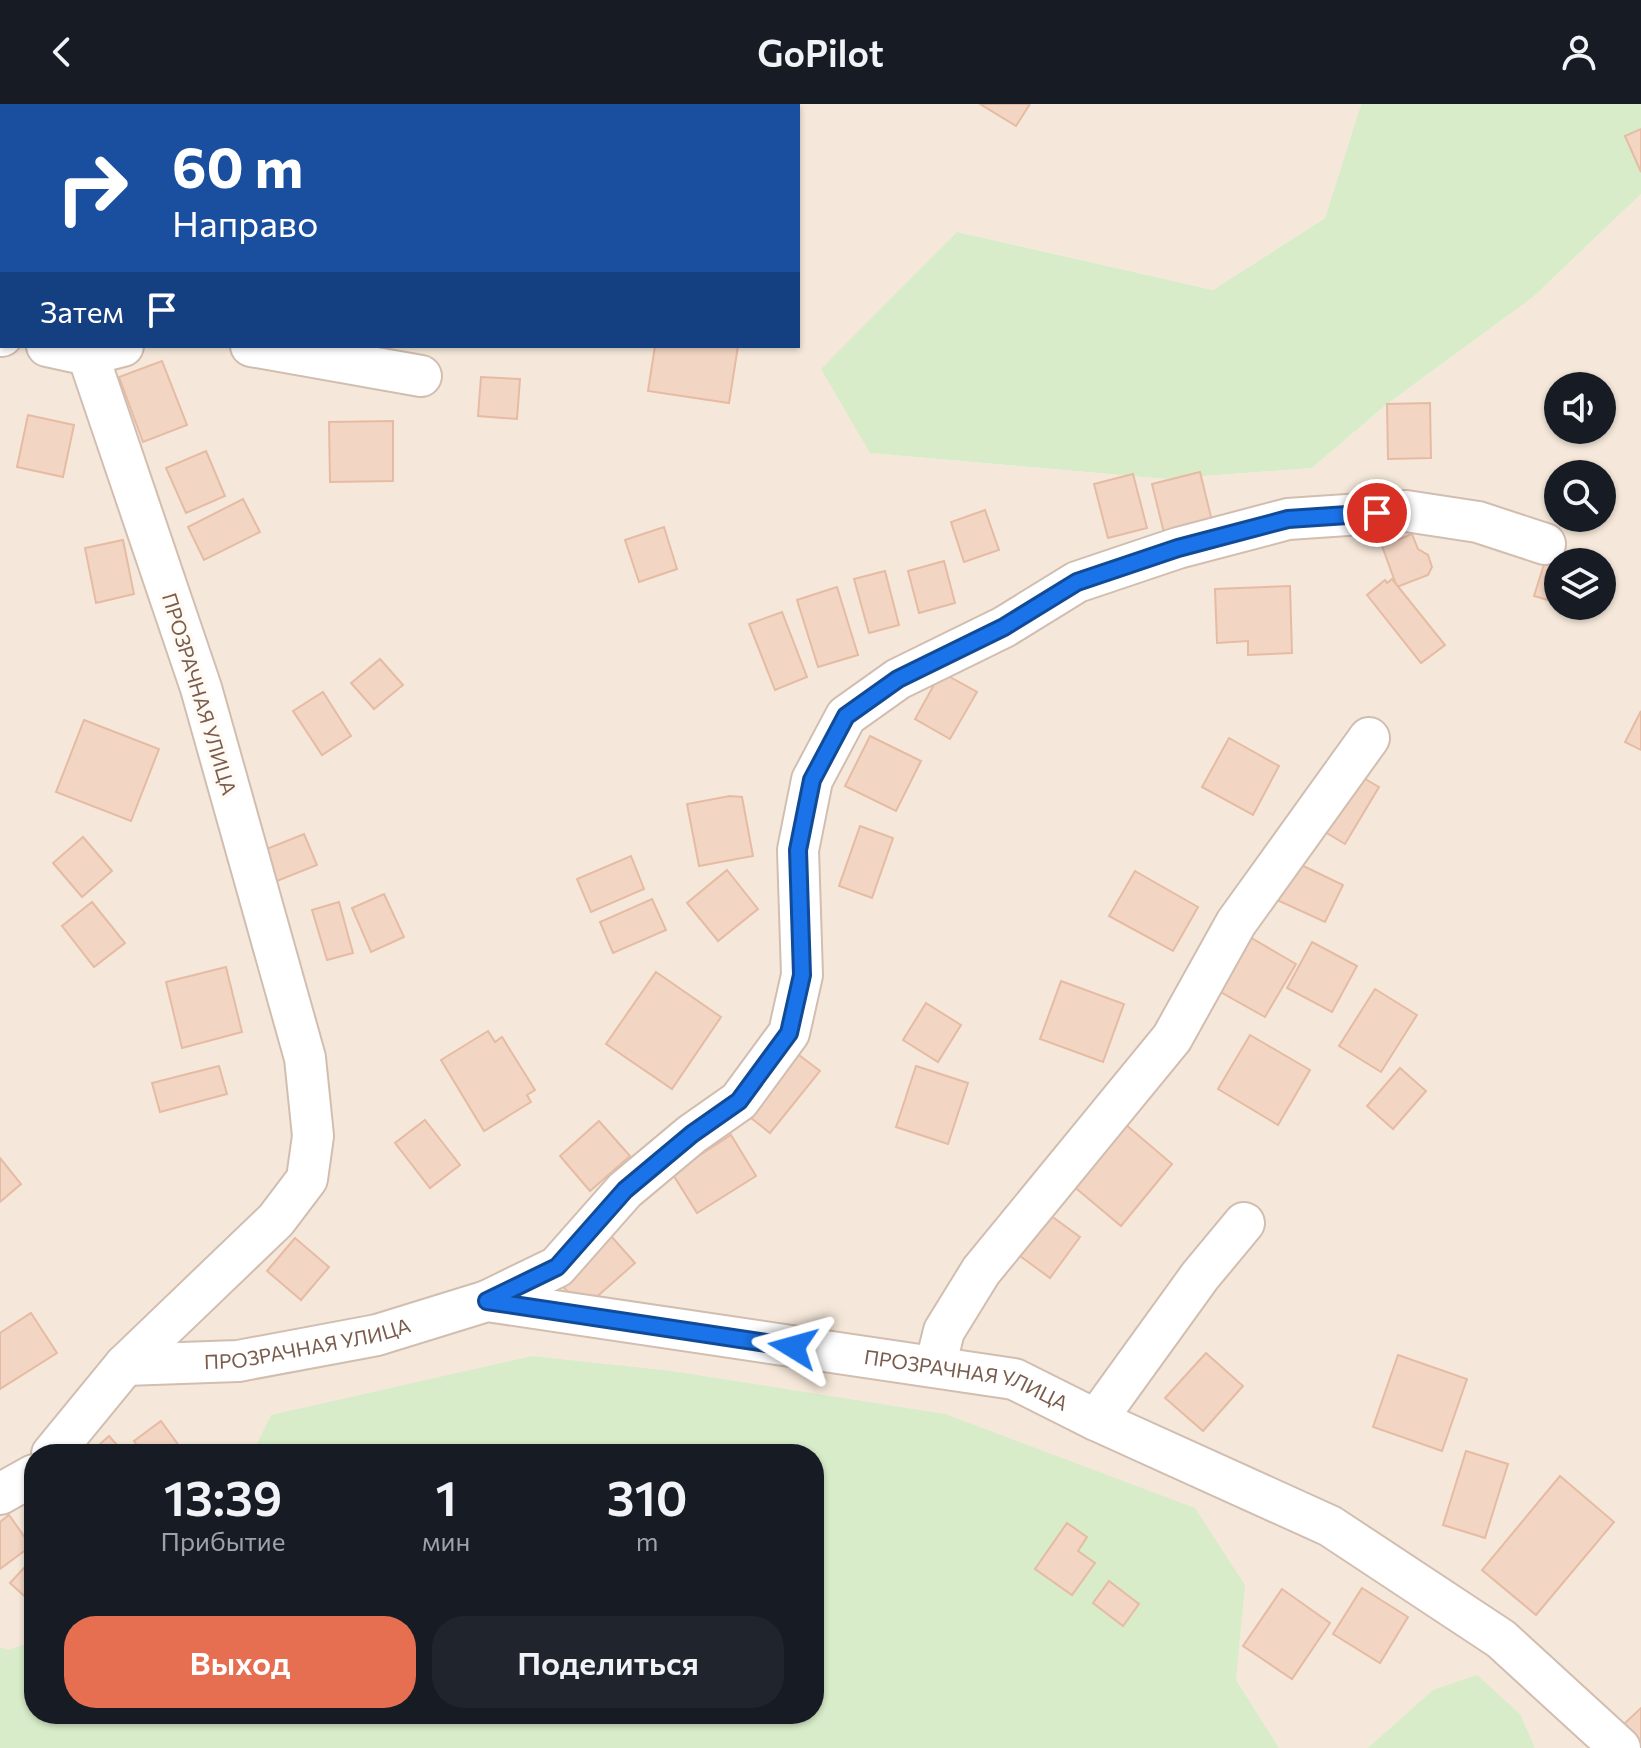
<!DOCTYPE html>
<html lang="ru">
<meta charset="utf-8">
<style>
:root{--surface:#171b24;--page:#20242c;--text:#f1f3f6;--muted:#9ea1a6;--accent:#e76f51}
body{margin:0;font-family:Commissioner,sans-serif;background:var(--page);color:var(--text);height:100vh;display:flex;flex-direction:column;font-size:30px;white-space:nowrap}
*{box-sizing:border-box;margin:0}
p{font-size:26px;color:var(--muted)}
.icon{flex:none;width:44px;height:44px;fill:none;stroke:currentColor;stroke-width:2;stroke-linecap:round;stroke-linejoin:round}
.map{position:relative;flex:1;overflow:hidden}
.details{position:absolute;left:24px;top:1340px;width:800px;height:280px;display:flex;flex-direction:column;background:var(--surface);border-radius:32px;box-shadow:0 2px 6px #0004}
.details>*{flex:none}
.top-card{position:absolute;left:0px;top:0px;width:800px;height:244px;box-shadow:0 2px 6px #0004;background:#1a4fa0;color:#fff;overflow:hidden}
.tools{position:absolute;left:1544px;top:268px;display:grid;gap:16px}
.tools a{display:grid;place-items:center;width:72px;height:72px;border-radius:50%;background:var(--surface);box-shadow:0 2px 6px #0004;font-size:40px}
.pin{position:absolute;display:grid;place-items:center;width:68px;height:68px;color:#fff;margin:-34px;border:4px solid #fff;border-radius:50%;box-shadow:0 2px 8px #0007}
.me{position:absolute;width:88px;margin:-44px;rotate:278deg;stroke-linejoin:round;filter:drop-shadow(0 0 6px #0008)}
.turn{display:flex;align-items:center;gap:28px;height:168px;padding:0 40px;font-size:36px}
.turn .icon{width:104px;height:104px;stroke-width:2.5}
.turn b{display:block;font-size:56px;line-height:68px}
.then{display:flex;align-items:center;height:76px;padding:0 40px;background:#0003;gap:16px;font-size:30px}
.eta{display:flex;justify-content:space-evenly;align-items:center;height:136px;text-align:center}
.eta b{font-size:48px;font-weight:600;line-height:56px}
.action{display:flex;gap:16px;margin-top:auto;padding:16px 40px}
.action a{flex:1;height:92px;border-radius:32px;background:var(--accent);color:#fff;font-size:32px;font-weight:600;line-height:92px;text-align:center}
.action a+a{background:var(--page);color:var(--text)}
header{display:flex;justify-content:space-between;align-items:center;height:104px;padding:0 40px;background:var(--surface);font-size:36px;font-weight:600}
.map>svg:first-child{display:block}
.residential{fill:#f5e8da;fill-rule:evenodd}
.green{fill:#d8ecc9}
.building{fill:#f3d5c3;stroke:#e6bba3;stroke-width:2}
.lines{fill:none;stroke-linecap:round;stroke-linejoin:round}
.minor-casing{stroke:#d1beb0;stroke-width:44}
.minor{stroke:#fff;stroke-width:40}
.route-casing{stroke:#114b97;stroke-width:20}
.route{stroke:#1a73e8;stroke-width:14}
.labels{text-anchor:middle;stroke-width:7;stroke-linejoin:round;paint-order:stroke}
.street-label{font-size:20px;fill:#7a5c4d;stroke:#fffaf3}
</style>
<header><svg class="icon" aria-label="back" viewBox="0 0 24 24"><path d="M15 5l-7 7 7 7"/></svg>GoPilot<svg class="icon" aria-label="person" viewBox="0 0 24 24"><circle cx="12" cy="8" r="4"/><path d="M4 21q1-7 8-7t8 7"/></svg></header>
<div class="map">
<svg width="1641" height="1644" viewBox="0 0 1641 1644">
<rect width="100%" height="100%" fill="#fdf6ec"/>
<path class="residential" d="M0 0H1361L1325 114 1213 186 957 128 871 349 1165 375 1312 364 1387 300 1533 193 1641 90V1644H0ZM2 2H798V242H2ZM1558 282H1602V326H1558ZM1558 370H1602V414H1558ZM1558 458H1602V502H1558ZM34 1350H814V1610H34Z"/>
<g class="green">
<path d="M1361 0H1641V90L1533 193 1387 300 1312 364 1165 375 870 349 821 265 957 128 1213 186 1325 114Z"/>
<path d="M532 1252 671 1267 945 1310 1195 1404 1245 1481 1236 1576 1279 1644H0V1543L8 1546 34 1537V1610H814V1350H252L271 1311Z"/>
<path d="M1477 1571 1520 1610 1535 1644H1368L1433 1586Z"/>
</g>
<g class="building">
<path d="M980 0H1030L1016 22Z"/>
<path d="M1641 25V68L1625 32Z"/>
<path d="M655 242H738L729 299 648 287Z"/>
<path d="M162 257 187 321 143 338 119 273Z"/>
<path d="M481 273 520 275 517 315 478 312Z"/>
<path d="M1430 299 1431 354 1388 355 1387 300Z"/>
<path d="M28 311 74 321 63 373 17 363Z"/>
<path d="M393 317V377L330 378 329 318Z"/>
<path d="M206 347 225 392 186 409 166 364Z"/>
<path d="M1200 368 1212 417 1164 429 1152 380Z"/>
<path d="M1133 370 1147 424 1108 434 1094 380Z"/>
<path d="M243 395 260 428 204 456 188 423Z"/>
<path d="M985 406 999 446 964 458 951 418Z"/>
<path d="M664 423 677 465 639 478 625 436Z"/>
<path d="M1412 430 1418 445 1428 451 1432 463 1428 471 1397 483 1382 442Z"/>
<path d="M123 436 134 490 96 499 85 444Z"/>
<path d="M1546 454 1558 458V499L1534 492Z"/>
<path d="M944 457 955 499 919 509 908 467Z"/>
<path d="M885 467 899 521 869 529 854 475Z"/>
<path d="M1392 475 1445 541 1421 559 1367 491 1385 476 1387 479Z"/>
<path d="M1290 482 1292 549 1248 551V537L1217 539 1215 485Z"/>
<path d="M837 483 858 551 818 563 797 496Z"/>
<path d="M782 508 807 573 775 586 749 520Z"/>
<path d="M380 555 403 581 374 605 351 579Z"/>
<path d="M941 568 977 588 950 635 915 615Z"/>
<path d="M323 588 351 632 322 651 293 607Z"/>
<path d="M1641 607V646L1625 638Z"/>
<path d="M84 616 159 645 131 717 56 688Z"/>
<path d="M870 632 921 657 896 707 845 682Z"/>
<path d="M1229 634 1279 662 1253 711 1202 683Z"/>
<path d="M1348 665 1379 683 1345 740 1315 722Z"/>
<path d="M730 692 742 693 753 752 699 762 687 700Z"/>
<path d="M860 722 893 734 872 794 839 782Z"/>
<path d="M304 730 317 761 277 777 264 746Z"/>
<path d="M83 733 112 767 82 793 53 759Z"/>
<path d="M631 752 644 785 591 808 577 775Z"/>
<path d="M1295 758 1343 781 1325 818 1277 796Z"/>
<path d="M727 766 758 805 718 837 687 799Z"/>
<path d="M1135 767 1198 803 1173 847 1109 812Z"/>
<path d="M384 790 404 833 371 848 352 804Z"/>
<path d="M652 795 666 826 613 849 600 818Z"/>
<path d="M92 798 125 839 94 863 62 822Z"/>
<path d="M339 798 353 849 327 856 312 806Z"/>
<path d="M1248 832 1296 860 1265 913 1217 886Z"/>
<path d="M1312 838 1357 862 1332 908 1287 884Z"/>
<path d="M226 863 242 928 182 944 166 878Z"/>
<path d="M656 868 721 913 672 985 606 940Z"/>
<path d="M1061 877 1124 900 1103 958 1040 935Z"/>
<path d="M1375 885 1417 911 1381 968 1339 942Z"/>
<path d="M926 899 961 921 938 958 903 936Z"/>
<path d="M488 927 495 938 502 933 535 986 527 991 531 998 484 1027 441 956Z"/>
<path d="M1250 931 1310 966 1278 1021 1218 985Z"/>
<path d="M795 948 820 967 770 1029 746 1010Z"/>
<path d="M219 962 227 990 160 1008 152 979Z"/>
<path d="M916 962 968 979 948 1040 896 1023Z"/>
<path d="M1400 964 1426 987 1393 1025 1367 1002Z"/>
<path d="M1118 1014 1172 1060 1121 1122 1066 1076Z"/>
<path d="M425 1016 460 1061 430 1084 395 1039Z"/>
<path d="M599 1017 630 1052 590 1087 560 1052Z"/>
<path d="M731 1031 756 1072 697 1109 672 1069Z"/>
<path d="M0 1054 21 1080 0 1098Z"/>
<path d="M1039 1103 1080 1133 1050 1174 1009 1144Z"/>
<path d="M611 1132 635 1159 583 1205 559 1178Z"/>
<path d="M295 1134 329 1163 301 1196 267 1167Z"/>
<path d="M31 1209 57 1249 0 1285V1229Z"/>
<path d="M1206 1249 1243 1282 1203 1327 1165 1294Z"/>
<path d="M1398 1251 1467 1275 1442 1347 1373 1323Z"/>
<path d="M161 1317 185 1350H143L134 1337Z"/>
<path d="M109 1332 125 1350H89Z"/>
<path d="M1466 1347 1508 1360 1485 1434 1443 1421Z"/>
<path d="M1560 1372 1614 1418 1536 1511 1482 1466Z"/>
<path d="M9 1411 31 1442 0 1465V1418Z"/>
<path d="M1067 1419 1087 1433 1078 1447 1095 1459 1072 1491 1035 1465Z"/>
<path d="M34 1453V1501L10 1479Z"/>
<path d="M1109 1477 1139 1500 1123 1522 1093 1499Z"/>
<path d="M1362 1484 1408 1513 1380 1559 1333 1530Z"/>
<path d="M1282 1485 1330 1519 1292 1575 1243 1542Z"/>
<path d="M1641 1604V1637L1624 1620Z"/>
</g>
<g class="lines">
<g class="minor-casing">
<g id="minor">
<path d="M333 2 334 0"/>
<path d="M0 231 2 232"/>
<path d="M47 242 88 251 123 242"/>
<path d="M251 242 421 272"/>
<path d="M487 1197 557 1163 625 1086 692 1030 739 997 789 929 802 871 798 746 812 676 846 612 898 575 1004 523 1077 478 1178 444 1288 415 1406 407 1478 418 1545 440"/>
<path id="s1" d="M125 1261 238 1257 377 1231 487 1197 1014 1275 1096 1316 1330 1422 1501 1535 1620 1644"/>
<path d="M935 1263 944 1227 981 1167 1172 934 1236 819 1369 634"/>
<path d="M1096 1316 1200 1172 1244 1119"/>
<path d="M52 1350 125 1261 276 1116 307 1075 313 1032 305 954 201 584 88 251"/>
<path d="M0 1390 34 1371"/>
</g>
</g>
<use href="#minor" class="minor"/>
</g>
<g class="lines">
<g class="route-casing">
<path id="route" d="M793 1243 487 1197 557 1163 625 1086 692 1030 739 997 789 929 802 871 798 746 812 676 846 612 898 575 1004 523 1077 478 1178 444 1288 415 1377 409"/>
</g>
<use href="#route" class="route"/>
</g>
<g class="labels">
<g class="street-label">
<text transform="translate(199 590) rotate(73)" y="7">ПРОЗРАЧНАЯ УЛИЦА</text>
<text dy="7" stroke="none"><textPath href="#s1" startOffset="184">ПРОЗРАЧНАЯ УЛИЦА</textPath></text>
<text dy="7" stroke="none"><textPath href="#s1" startOffset="856">ПРОЗРАЧНАЯ УЛИЦА</textPath></text>
</g>
</g>
</svg>
<div class="tools">
<a><svg class="icon" aria-label="sound" viewBox="0 0 24 24"><path d="M4 9h4l5-4v14l-5-4H4zM17 9q2 3 0 6"/></svg></a>
<a><svg class="icon" aria-label="search" viewBox="0 0 24 24"><circle cx="10" cy="10" r="6"/><path d="M15 15l6 6"/></svg></a>
<a><svg class="icon" aria-label="layers" viewBox="0 0 24 24"><path d="M12 4l9 5-9 5-9-5zM3 14l9 5 9-5"/></svg></a>
</div>
<div class="pin" style="left:1377px;top:409px;background:#d93025"><svg class="icon" aria-label="arrive" viewBox="0 0 24 24"><path d="M6 21V4h12l-3 4 3 4H6"/></svg></div>
<svg class="me" style="left:793px;top:1243px" viewBox="-20 -20 40 40"><path d="M0-17L14 15 0 8-14 15z" fill="#1a73e8" stroke="#fff" stroke-width="4"/></svg>
<div class="top-card">
<div class="turn"><svg class="icon" aria-label="right" viewBox="0 0 24 24"><path d="M7 20v-9h11M14 6l5 5-5 5"/></svg><div><b>60 m</b>Направо</div></div>
<div class="then">Затем<svg class="icon" aria-label="arrive" viewBox="0 0 24 24"><path d="M6 21V4h12l-3 4 3 4H6"/></svg></div>
</div>
<section class="details">
<div class="eta">
<div><b>13:39</b><p>Прибытие</p></div>
<div><b>1</b><p>мин</p></div>
<div><b>310</b><p>m</p></div>
</div>
<div class="action"><a>Выход</a><a>Поделиться</a></div>
</section>
</div>
